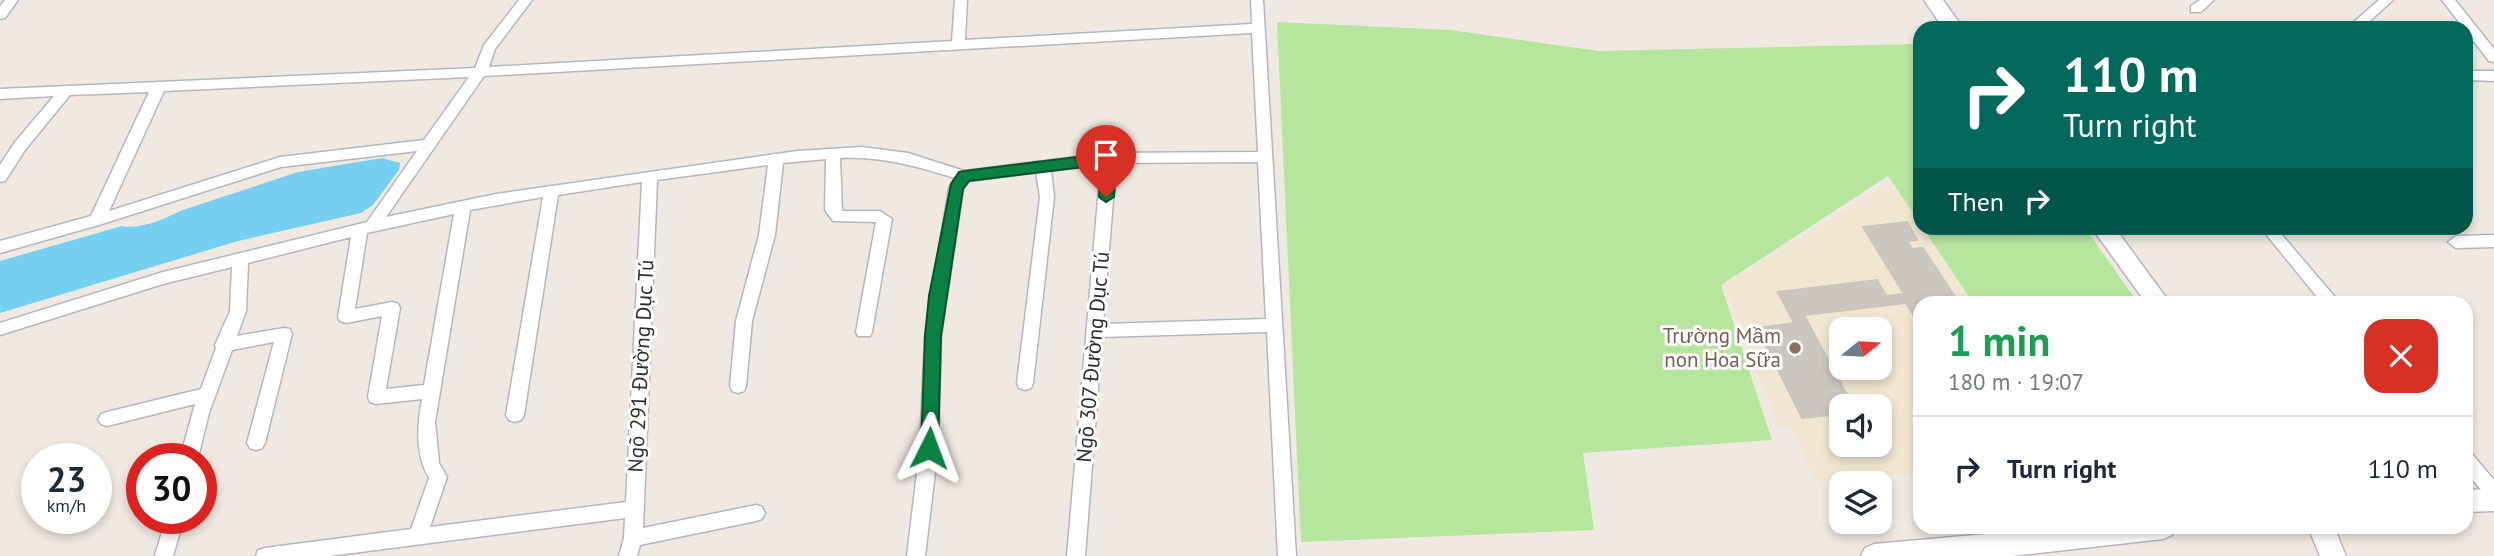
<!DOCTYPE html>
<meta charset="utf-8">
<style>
:root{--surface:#fff;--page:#f2f2f3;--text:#1f2937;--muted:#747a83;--line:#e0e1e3}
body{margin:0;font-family:"PT Sans",sans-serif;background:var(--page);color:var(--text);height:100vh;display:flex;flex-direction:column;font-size:26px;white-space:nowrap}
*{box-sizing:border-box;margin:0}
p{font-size:23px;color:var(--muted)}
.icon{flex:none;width:38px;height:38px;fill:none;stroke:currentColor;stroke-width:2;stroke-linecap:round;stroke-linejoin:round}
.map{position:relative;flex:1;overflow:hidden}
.sheet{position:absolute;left:1913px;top:296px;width:560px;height:238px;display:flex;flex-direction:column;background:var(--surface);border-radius:21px;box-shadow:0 4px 10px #0003}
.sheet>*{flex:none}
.top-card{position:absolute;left:1913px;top:21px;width:560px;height:214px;border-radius:21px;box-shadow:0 4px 10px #0003;background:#00695c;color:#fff;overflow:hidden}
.needle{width:46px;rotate:72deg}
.buttons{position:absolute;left:1829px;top:317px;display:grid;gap:14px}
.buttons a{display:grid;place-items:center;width:63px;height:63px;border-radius:14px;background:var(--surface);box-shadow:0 4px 10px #0003;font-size:35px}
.speed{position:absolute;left:21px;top:443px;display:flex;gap:14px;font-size:35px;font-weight:700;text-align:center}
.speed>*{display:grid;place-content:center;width:91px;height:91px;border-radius:50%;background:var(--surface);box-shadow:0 4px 10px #0003;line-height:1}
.speed small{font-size:18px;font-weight:400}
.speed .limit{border:10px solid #d22;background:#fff;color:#111}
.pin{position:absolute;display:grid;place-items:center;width:60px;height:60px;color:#fff;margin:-72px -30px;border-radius:50% 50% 50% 0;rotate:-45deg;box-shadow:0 0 7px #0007}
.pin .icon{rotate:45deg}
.me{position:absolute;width:77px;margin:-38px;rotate:3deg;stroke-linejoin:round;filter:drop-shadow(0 0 5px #0008)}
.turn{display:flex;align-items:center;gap:24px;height:147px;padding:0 35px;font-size:32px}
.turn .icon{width:91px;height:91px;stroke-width:2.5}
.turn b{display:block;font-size:49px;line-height:60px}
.then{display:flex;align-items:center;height:66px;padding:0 35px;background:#0003;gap:14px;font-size:26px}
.round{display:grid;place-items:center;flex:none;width:74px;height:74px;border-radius:21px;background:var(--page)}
.overview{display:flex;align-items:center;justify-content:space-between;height:119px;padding:0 35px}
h1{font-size:42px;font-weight:700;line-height:52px;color:#1e9e55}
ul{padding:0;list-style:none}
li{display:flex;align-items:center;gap:21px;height:105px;padding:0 35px;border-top:2px solid var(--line)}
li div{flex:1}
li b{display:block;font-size:26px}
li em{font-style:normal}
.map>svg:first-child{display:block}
.education{fill:#f0e6d1;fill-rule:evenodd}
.green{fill:#b6e59e}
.water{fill:#75cff0}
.building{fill:#cbc7bf;stroke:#cbc5ba;stroke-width:2}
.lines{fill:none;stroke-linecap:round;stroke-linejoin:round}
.street-casing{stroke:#b4b7c1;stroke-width:3}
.secondary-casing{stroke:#b4b7c1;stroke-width:3}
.street{fill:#fff;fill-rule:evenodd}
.secondary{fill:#fff;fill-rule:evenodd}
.route{fill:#0b8043;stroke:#07532c;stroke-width:2}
.education-dot{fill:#8d6e63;stroke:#fff;stroke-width:2.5}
.labels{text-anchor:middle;stroke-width:6;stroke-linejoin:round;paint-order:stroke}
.education-label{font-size:21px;fill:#785e54;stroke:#fff;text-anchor:end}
.street-label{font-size:21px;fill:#2e2e2e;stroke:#fff}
</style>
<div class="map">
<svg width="2494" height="556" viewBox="0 0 2494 556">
<rect width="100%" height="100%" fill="#efe9e1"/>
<path class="education" d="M1893 180 1920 222V228H1923L1972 303H1920V457L1914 458 1913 473 1815 481 1792 428 1780 429 1724 285ZM1841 329H1880V368H1841ZM1841 406H1880V444H1841Z"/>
<g class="green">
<path d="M1277 22 1450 30 1599 51 1920 44V223L1888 176 1721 285 1772 440 1583 453 1594 530 1301 542Z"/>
<path d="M1923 228H2085L2138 303H1973Z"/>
</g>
<path class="water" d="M382 158 400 163 399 170 373 205 361 213 238 241 0 313V261L122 226C139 230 165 219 180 211L298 172Z"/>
<path class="building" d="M1907 222 1917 240 1907 241 1912 249 1923 248 1959 303H1920V326L1906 303 1804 315 1853 406H1841V414L1802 418 1757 328 1794 323 1778 292 1877 280 1886 296 1904 294 1863 227Z"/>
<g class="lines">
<g class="street-casing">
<g id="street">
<path d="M5 0H18L5 18 0 19V6Z"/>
<path d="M519 0H532L495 49 489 67 952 41 955 0H967L965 40 1252 24 1251 0H1263L1296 556H1278L1267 332 1102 337 1085 556H1067L1101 164 1051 170 1054 197 1033 383 1031 388 1025 390 1019 388 1017 383 1040 197 1036 172 969 181 963 189 941 336 938 448 925 556H907L920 448 925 336 949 188 955 178C916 166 881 156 840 158L842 211H880L892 219 872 332 870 336H858L856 332 876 222 833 221 825 210 826 159 783 163 775 235 752 321 746 386 744 391 738 393 732 391 730 386 736 321 759 235 768 165 657 180 643 528 756 505 762 507 765 513 762 519 756 521 640 545 637 556H619L624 538 625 518 329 556H256L258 550 265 548 411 529 429 478C415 455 417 425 422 399L376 404 370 402 368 397 382 316 346 323 340 321 338 317 351 237 248 263 246 311 237 336 284 328 290 329 292 334 265 443 262 448 256 450 250 448 247 443 274 342 232 350 209 413 198 458H180L195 404 107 426 101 424 98 419 101 414 107 412 201 389 216 348 215 345 230 311 232 267 163 284 0 335V323L163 272 367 222 417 151 281 167 102 224 0 253V241L91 216 149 92 70 95 25 150 5 181 0 182V165L15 142 54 96 0 99V89L475 68 484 45ZM1252 33 1258 152 1109 153 964 171 908 153 862 147 797 151 496 194 386 217 484 76ZM469 77 424 140 280 157 109 211 164 91ZM1258 162 1266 319 1103 324 1116 163ZM642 182 626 502 430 527 447 477 439 463 435 422 470 210 543 197 506 415 509 420 515 422 521 420 524 415 558 195ZM454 214 424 385 386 389 400 308 398 304 392 302 355 309 367 233Z"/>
<path d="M2200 0H2214L2201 12H2191V6Z"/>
<path d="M2379 0H2393L2362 28H2347Z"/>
<path d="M2442 0H2455L2494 49V62L2489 61Z"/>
<path d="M2466 71H2494V81L2466 80Z"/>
<path d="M2261 228H2276L2340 303H2322Z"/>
<path d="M2494 235V247L2456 248 2448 242 2456 236Z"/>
<path d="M2466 452 2472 454 2494 480V501L2488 498 2466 472Z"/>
<path d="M166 518H184L173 556H155Z"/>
</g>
</g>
<g class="secondary-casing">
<g id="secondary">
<path d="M1924 0H1943L1963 28H1943Z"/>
<path d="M2092 228H2115L2170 303H2146Z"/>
<path d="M2494 489V511L2466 512V490Z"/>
<path d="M2064 527H2176L2172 535 2163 539 2012 556H1861L1865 548 1874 544Z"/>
<path d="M2308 527H2334L2346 556H2320Z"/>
</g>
</g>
<use href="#street" class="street"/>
<use href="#secondary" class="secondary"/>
</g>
<path class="route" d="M1109 153 1117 159 1114 197 1106 202 1099 197 1101 165 969 181 963 189 941 336 938 448 936 453 929 455 923 453 921 448 925 336 929 296 951 184 959 172 964 171Z"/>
<circle class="education-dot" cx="1795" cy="348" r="7"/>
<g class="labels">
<g class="education-label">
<text x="1781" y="343">Trường Mầm<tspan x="1781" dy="24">non Hoa Sữa</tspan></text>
</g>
<g class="street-label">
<text transform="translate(1093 357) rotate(-85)" y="7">Ngõ 307 Đường Dục Tú</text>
<text transform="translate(641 366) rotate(-87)" y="7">Ngõ 291 Đường Dục Tú</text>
</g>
</g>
</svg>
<div class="buttons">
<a><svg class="needle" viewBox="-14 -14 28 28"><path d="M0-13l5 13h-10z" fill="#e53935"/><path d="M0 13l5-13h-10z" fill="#747a83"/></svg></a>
<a><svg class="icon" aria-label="sound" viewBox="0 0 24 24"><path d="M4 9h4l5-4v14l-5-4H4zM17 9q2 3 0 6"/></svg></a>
<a><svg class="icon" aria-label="layers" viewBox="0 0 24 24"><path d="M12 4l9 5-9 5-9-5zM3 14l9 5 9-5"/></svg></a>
</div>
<div class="speed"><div>23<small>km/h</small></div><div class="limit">30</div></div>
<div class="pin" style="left:1106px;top:197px;background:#d93025"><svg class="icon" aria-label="arrive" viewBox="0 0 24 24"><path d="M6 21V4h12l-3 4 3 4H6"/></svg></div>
<svg class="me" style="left:929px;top:448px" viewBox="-20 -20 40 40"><path d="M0-17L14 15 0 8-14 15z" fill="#0b8043" stroke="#fff" stroke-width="4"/></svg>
<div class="top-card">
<div class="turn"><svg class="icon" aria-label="right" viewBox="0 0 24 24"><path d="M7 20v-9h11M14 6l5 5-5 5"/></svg><div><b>110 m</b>Turn right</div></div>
<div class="then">Then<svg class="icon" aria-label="right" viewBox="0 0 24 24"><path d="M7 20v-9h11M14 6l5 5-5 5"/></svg></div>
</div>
<section class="sheet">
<div class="overview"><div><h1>1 min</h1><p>180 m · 19:07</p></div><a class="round" style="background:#d93025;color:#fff"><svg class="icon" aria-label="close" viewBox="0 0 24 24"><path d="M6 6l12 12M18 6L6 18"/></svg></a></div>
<ul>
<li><svg class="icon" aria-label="right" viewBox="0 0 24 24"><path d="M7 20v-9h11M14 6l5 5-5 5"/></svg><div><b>Turn right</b></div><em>110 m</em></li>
</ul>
</section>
</div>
